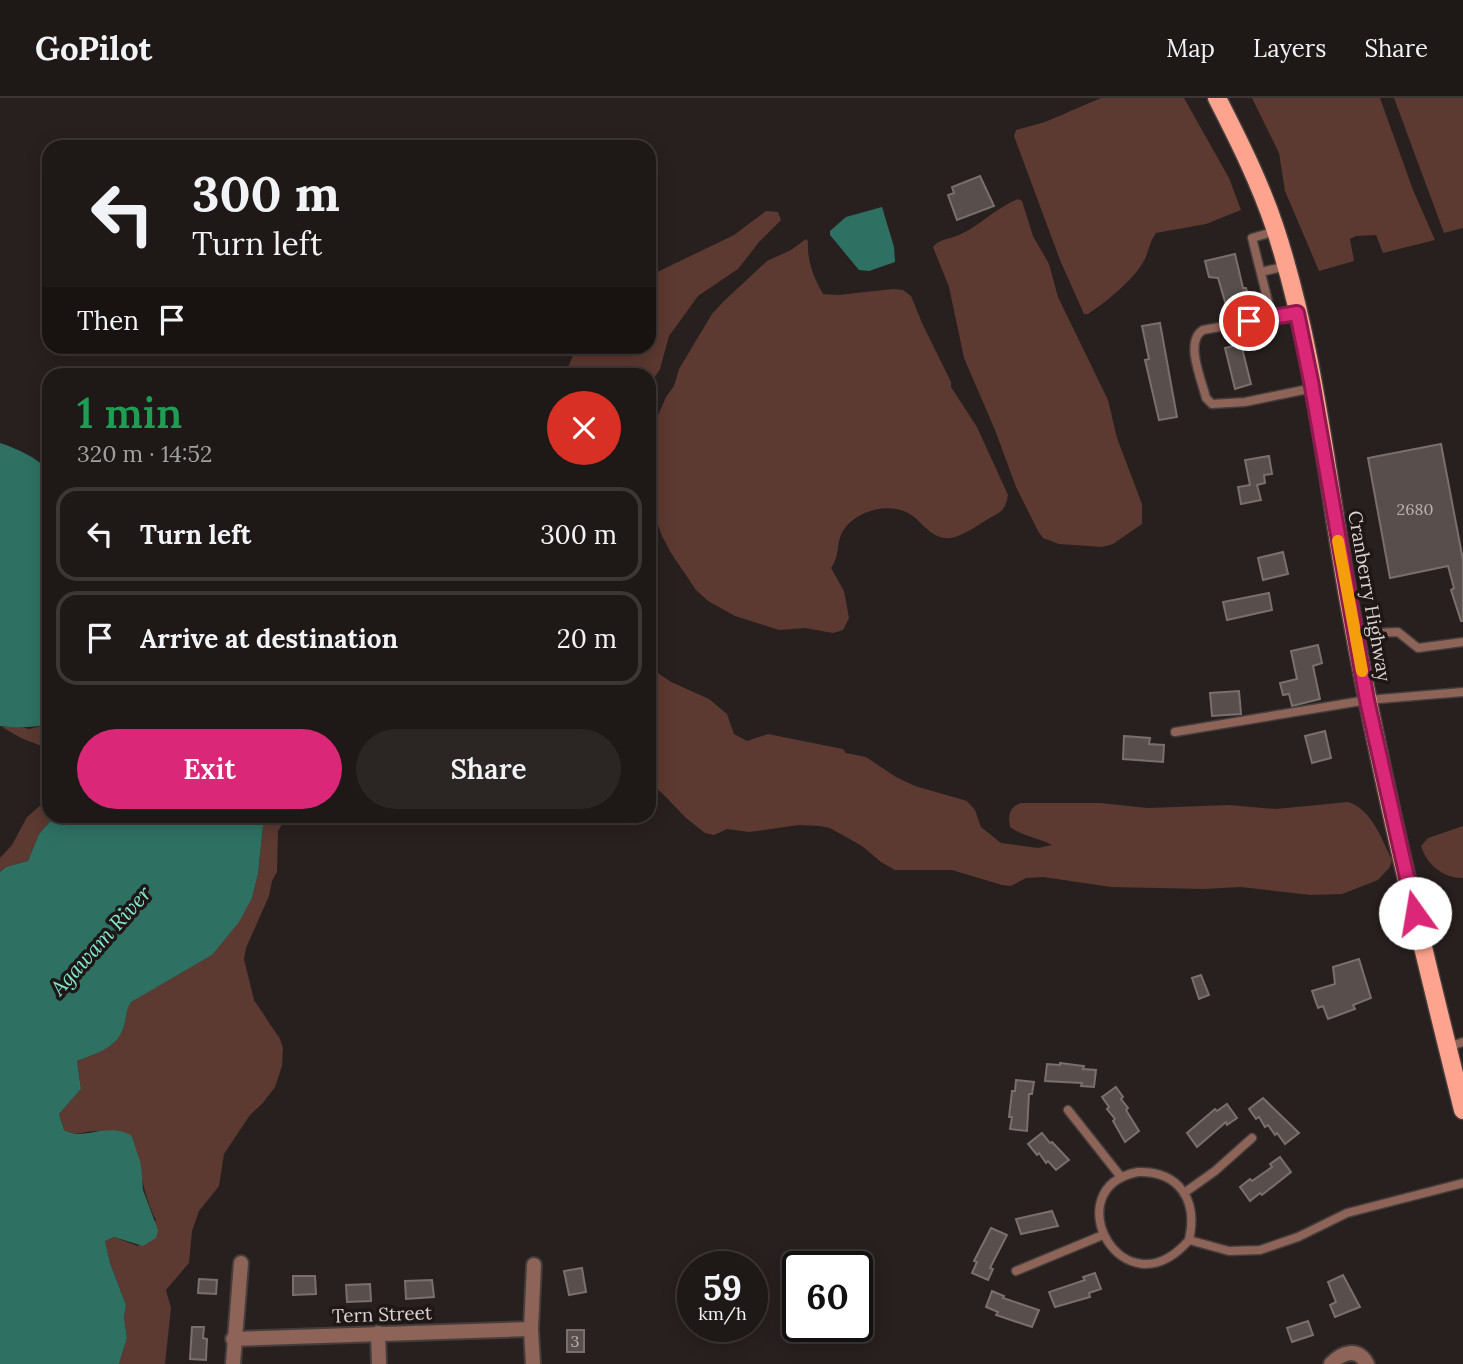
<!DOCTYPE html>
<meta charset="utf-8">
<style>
:root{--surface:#1e1816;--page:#2b2523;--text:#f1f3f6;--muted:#a1a0a1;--line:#3c3735;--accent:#db2777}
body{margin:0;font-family:Lora,serif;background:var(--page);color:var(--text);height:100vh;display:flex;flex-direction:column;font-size:26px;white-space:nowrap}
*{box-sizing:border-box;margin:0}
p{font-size:23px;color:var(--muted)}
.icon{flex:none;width:38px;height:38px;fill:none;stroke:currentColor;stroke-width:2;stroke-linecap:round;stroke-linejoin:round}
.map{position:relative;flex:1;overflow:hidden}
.sheet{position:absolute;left:42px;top:270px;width:614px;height:455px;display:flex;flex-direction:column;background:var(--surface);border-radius:21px;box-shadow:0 4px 18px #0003,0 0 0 2px var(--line)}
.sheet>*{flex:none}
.hud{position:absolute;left:42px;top:42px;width:614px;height:214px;border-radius:21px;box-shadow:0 4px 18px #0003,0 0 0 2px var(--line);background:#1e1816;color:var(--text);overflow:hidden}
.speed{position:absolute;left:677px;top:1153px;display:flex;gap:14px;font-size:35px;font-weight:700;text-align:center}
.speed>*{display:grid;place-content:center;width:91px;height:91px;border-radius:50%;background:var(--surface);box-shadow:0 4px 18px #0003,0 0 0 2px var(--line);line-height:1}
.speed small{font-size:18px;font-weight:400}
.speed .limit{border:4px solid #111;border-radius:10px;background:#fff;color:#111}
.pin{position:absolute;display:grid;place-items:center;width:60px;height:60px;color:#fff;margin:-30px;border:4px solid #fff;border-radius:50%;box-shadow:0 2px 7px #0007}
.me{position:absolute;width:77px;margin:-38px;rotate:347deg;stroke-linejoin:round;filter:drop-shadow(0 0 5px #0008)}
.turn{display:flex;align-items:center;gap:24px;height:147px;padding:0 35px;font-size:32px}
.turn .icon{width:91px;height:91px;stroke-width:2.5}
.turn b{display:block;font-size:49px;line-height:60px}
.then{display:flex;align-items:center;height:66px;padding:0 35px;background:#0003;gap:14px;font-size:26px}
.round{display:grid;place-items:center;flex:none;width:74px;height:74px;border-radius:37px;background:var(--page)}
.headline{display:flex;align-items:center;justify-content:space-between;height:119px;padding:0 35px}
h1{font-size:42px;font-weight:600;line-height:52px;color:#1e9e55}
.cta{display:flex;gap:14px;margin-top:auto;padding:14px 35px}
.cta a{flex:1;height:80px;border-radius:42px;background:var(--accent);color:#fff;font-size:28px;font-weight:600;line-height:80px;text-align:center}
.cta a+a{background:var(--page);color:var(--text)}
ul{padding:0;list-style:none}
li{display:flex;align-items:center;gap:21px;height:94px;margin:0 14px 10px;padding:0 21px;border:4px solid var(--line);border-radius:21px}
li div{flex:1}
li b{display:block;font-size:26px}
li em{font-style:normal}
header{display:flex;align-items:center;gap:42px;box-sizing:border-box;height:98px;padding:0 35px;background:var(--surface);border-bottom:2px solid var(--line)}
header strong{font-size:33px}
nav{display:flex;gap:38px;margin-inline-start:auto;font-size:24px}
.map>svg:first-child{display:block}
.green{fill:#5c3931}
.water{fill:#2e7163}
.building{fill:#584f4c;stroke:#79706d;stroke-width:2}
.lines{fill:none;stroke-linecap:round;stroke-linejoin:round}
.lane-casing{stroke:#443d3b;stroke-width:11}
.street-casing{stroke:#443d3b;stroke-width:18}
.primary-casing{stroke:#443d3b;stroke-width:21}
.lane{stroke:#8e6358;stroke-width:8}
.street{stroke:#8e6358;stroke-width:14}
.primary{stroke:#fda38e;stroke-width:18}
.route-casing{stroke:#8e194d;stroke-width:18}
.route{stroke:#db2777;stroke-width:12}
.slow{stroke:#f59e0b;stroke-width:12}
.labels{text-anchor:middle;stroke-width:7;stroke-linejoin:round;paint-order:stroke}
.number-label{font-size:16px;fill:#b9b3b0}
.street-label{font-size:19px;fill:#d9d4d2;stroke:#1e1715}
.water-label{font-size:21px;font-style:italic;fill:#82e8d2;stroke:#1e1715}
</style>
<header>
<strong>GoPilot</strong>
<nav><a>Map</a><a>Layers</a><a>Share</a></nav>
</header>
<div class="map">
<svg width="1463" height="1266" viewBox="0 0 1463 1266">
<rect width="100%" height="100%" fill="#28201e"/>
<g class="green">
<path d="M1101 0H1184L1229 80 1241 112 1206 126 1156 135C1150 143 1149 152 1145 161 1135 181 1106 204 1088 216H1084L1060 162 1014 38 1016 32 1045 24Z"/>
<path d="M1252 0H1380L1413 92 1435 142 1383 155 1376 137 1356 138 1350 141 1354 163 1319 173 1285 93 1279 55Z"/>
<path d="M1394 0H1463V130L1444 135Z"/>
<path d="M1018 101 1022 103 1033 138 1049 166 1058 199 1108 302 1117 340 1142 406V426L1113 446 1102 449 1059 446 1043 440 1038 433 1016 389 995 332 964 260 949 189 933 149C939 141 950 141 959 137 978 129 997 109 1018 101Z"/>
<path d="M766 113 778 114 781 122 759 144 738 171 698 198 669 238 660 271 649 288V276H565L577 249 649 248V178L734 137Z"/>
<path d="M806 141 808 143C807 163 813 178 823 196L838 197 893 191 903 192 911 198 922 225 951 284V289L977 329 1008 397C1005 416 998 414 985 423 975 429 962 438 951 440 934 442 925 428 914 419 897 405 870 409 853 422 832 438 843 454 831 470L844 493 849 520 843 532 833 535 805 530 779 532 735 518 708 503 696 492 671 455 662 438 651 407 649 338 666 299 674 288 679 271 712 216 724 203 767 163 791 152Z"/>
<path d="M649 569 671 584 709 601 727 616 734 636 747 643 768 636 843 651 846 655 866 659 896 679 915 688 967 703 975 712 981 729 1001 745 1038 750 1052 747C1039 740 1022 738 1010 729 1008 717 1009 709 1021 705H1100L1148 710 1229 707 1276 711 1348 704C1372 711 1382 742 1392 762L1390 769 1378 782 1342 796 1311 797 1240 789 1204 791 1111 789 1043 779 1026 780 1011 788 1002 787 952 772H895L881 764 862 748 830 730 820 728 799 727 749 734 727 731 714 737 705 735 686 720 661 694 649 686Z"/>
<path d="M49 626V651L21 640 2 629 15 627 29 631Z"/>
<path d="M49 700V718H55L39 736 28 763 6 769 0 774V760L12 747 27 719Z"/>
<path d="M264 718H305L283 725 278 733 277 774 272 783 269 798 246 850 244 861 254 902 280 941 283 950 282 968 275 989 262 1006 250 1017 224 1056 219 1088 199 1113 192 1133 189 1165 166 1192 171 1210 165 1266H119L127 1240 124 1219 126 1207 110 1165 105 1143 114 1139 138 1148 156 1122C142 1096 141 1067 132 1038 121 1036 109 1033 98 1033 85 1032 77 1040 64 1032L59 1016 81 991 77 963C94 956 116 950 123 931 127 921 125 913 131 903L212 857 252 800 258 776Z"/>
<path d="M1463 728V780C1443 780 1427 767 1421 748L1428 740Z"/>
</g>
<g class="water">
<path d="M882 109 894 149 895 164 869 173 859 172 830 137V133L846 119Z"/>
<path d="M0 345C18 351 35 359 49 372V626C33 630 15 630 0 628Z"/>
<path d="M55 718H264L258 776 252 800 239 824 212 857 131 904C125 913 127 921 123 931 116 951 94 956 77 963L81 991 59 1016 64 1032C83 1044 107 1023 132 1038L141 1067 143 1092 158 1132 156 1140 143 1148 114 1139 105 1143 110 1165 126 1207 124 1219 127 1240 119 1266H0V774L6 769 28 763 39 736Z"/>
</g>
<g class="building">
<path d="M980 78 994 108 957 122 948 97 954 95 952 89Z"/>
<path d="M1235 156 1243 190H1246L1252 210 1229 217 1218 180 1209 179 1205 163Z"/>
<path d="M1160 225 1177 319 1159 322 1145 262 1149 261 1142 228Z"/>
<path d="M1241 246 1251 286 1235 291 1225 250Z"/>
<path d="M1441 346 1463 462V523H1461L1451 492 1454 490 1448 468 1390 480 1368 360Z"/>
<path d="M1269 358 1272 376 1264 377 1265 385 1257 387 1261 402 1241 406 1238 389 1250 387 1245 362Z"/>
<path d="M1283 454 1288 476 1263 482 1258 460Z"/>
<path d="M1269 495 1272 512 1227 522 1223 504Z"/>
<path d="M1318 547 1322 565 1313 568 1320 601 1292 608 1289 596 1283 597 1280 585 1297 581 1291 553Z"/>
<path d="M1239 593 1241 616 1212 618 1210 595Z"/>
<path d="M1325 633 1331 660 1312 665 1305 638Z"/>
<path d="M1124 638 1150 640 1149 646 1164 647 1163 664 1123 661Z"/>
<path d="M1359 861 1371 900 1353 907 1355 911 1328 921 1323 908 1318 910 1312 893 1335 886 1333 869Z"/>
<path d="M1201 877 1209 897 1199 901 1192 880Z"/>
<path d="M1060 965 1084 968 1083 971 1096 972 1094 989 1081 988 1082 985 1045 983 1047 966 1060 967Z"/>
<path d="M1016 982 1034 984 1032 996H1029L1027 1033 1010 1031 1012 1019H1009L1012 993H1015Z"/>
<path d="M1116 989 1123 999 1121 1001 1128 1010 1126 1012 1139 1033 1125 1044 1113 1023 1115 1021 1107 1011 1109 1009 1102 999Z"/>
<path d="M1263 1000 1299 1035 1285 1046 1277 1035 1275 1037 1268 1027 1265 1029 1259 1019 1256 1021 1249 1011Z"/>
<path d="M1227 1006 1237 1020 1227 1027 1226 1024 1197 1049 1187 1035 1215 1011 1217 1013Z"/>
<path d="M1042 1035 1050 1045 1052 1044 1069 1062 1056 1072 1048 1063 1046 1065 1039 1055 1037 1057 1028 1046Z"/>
<path d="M1280 1059 1291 1074 1262 1097 1260 1095 1250 1103 1240 1089 1250 1081 1252 1083 1272 1069 1270 1066Z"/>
<path d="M1052 1113 1058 1128 1021 1136 1016 1121Z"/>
<path d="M991 1130 1007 1137 990 1170 993 1171 988 1182 972 1175 977 1164 974 1163Z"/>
<path d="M582 1170 586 1194 569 1197 564 1173Z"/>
<path d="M1095 1175 1101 1191 1089 1195 1090 1199 1055 1209 1049 1194 1085 1182 1083 1179Z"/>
<path d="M1343 1177 1360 1209 1335 1219 1330 1207 1336 1204 1328 1184Z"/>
<path d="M293 1178H315L316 1196 293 1197Z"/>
<path d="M199 1181 217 1182 216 1196 198 1195Z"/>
<path d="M432 1182 434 1199 406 1201 405 1183Z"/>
<path d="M370 1186 371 1203 347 1204 346 1187Z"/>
<path d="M992 1193 1004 1198 1003 1200 1039 1212 1032 1229 996 1217 998 1214 986 1209Z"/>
<path d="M1308 1223 1313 1237 1292 1244 1287 1230Z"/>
<path d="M192 1229H204L203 1240 207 1241 206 1262 190 1261Z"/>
<rect x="567" y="1232" width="17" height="22"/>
</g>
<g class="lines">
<g class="lane-casing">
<g id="lane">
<path d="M1261 174 1287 168"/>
<path d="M1297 215 1203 232C1184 243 1202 283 1206 300L1212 306 1245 304 1313 290"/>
<path d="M1272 219 1252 140 1276 133"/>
<path d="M1355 536 1398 534 1418 550 1463 544"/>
<path d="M1175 634 1367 602 1463 594"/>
<path d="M1447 949 1463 944"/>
<path d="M1068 1012 1121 1079"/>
<path d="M1138 1074C1180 1073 1198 1103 1189 1142 1123 1218 1054 1090 1138 1074Z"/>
<path d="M1184 1095 1215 1073 1252 1040"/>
<path d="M1189 1142 1229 1153 1260 1152 1298 1139 1347 1115 1463 1085"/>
<path d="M1016 1173 1103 1137"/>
</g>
</g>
<g class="street-casing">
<g id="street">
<path d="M378 1235 379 1266"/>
<path d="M233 1241 531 1231"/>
<path d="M233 1266 241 1165"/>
<path d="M533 1266 531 1231 534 1167"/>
<path d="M1331 1266C1342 1254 1358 1249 1367 1266"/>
</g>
</g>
<g class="primary-casing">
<path id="primary" d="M1217 0C1239 43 1260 85 1275 130 1316 255 1327 387 1351 515 1381 682 1422 847 1463 1012"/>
</g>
<use href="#lane" class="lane"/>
<use href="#street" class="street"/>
<use href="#primary" class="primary"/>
</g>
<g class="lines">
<g class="route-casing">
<path id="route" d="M1249 223 1297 215 1311 283 1367 602 1415 815"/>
</g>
<use href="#route" class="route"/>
<path class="slow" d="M1338 443 1362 573"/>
</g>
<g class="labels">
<g class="number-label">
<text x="1415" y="417">2680</text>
<text x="575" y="1249">3</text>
</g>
<g class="street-label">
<text transform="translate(1370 498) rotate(80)" y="7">Cranberry Highway</text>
<text transform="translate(382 1216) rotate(-2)" y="7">Tern Street</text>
</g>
<g class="water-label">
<text transform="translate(101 843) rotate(-48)" y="7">Agawam River</text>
</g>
</g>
</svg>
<div class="speed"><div>59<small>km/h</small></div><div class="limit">60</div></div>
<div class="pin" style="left:1249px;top:223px;background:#d93025"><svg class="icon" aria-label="arrive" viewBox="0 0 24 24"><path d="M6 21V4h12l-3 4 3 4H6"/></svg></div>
<svg class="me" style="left:1415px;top:815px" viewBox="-20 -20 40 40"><circle r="19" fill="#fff"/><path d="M0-13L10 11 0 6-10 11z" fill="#db2777"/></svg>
<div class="hud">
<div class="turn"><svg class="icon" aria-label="left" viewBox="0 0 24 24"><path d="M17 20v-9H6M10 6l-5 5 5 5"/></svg><div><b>300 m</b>Turn left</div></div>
<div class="then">Then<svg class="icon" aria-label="arrive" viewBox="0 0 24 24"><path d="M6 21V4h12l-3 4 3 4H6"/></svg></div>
</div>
<section class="sheet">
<div class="headline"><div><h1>1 min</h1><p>320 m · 14:52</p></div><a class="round" style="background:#d93025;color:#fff"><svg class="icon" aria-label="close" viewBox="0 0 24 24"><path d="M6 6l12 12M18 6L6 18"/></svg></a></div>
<ul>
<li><svg class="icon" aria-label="left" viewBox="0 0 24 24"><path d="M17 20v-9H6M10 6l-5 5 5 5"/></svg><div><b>Turn left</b></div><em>300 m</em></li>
<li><svg class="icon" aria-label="arrive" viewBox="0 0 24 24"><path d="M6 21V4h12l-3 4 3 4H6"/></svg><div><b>Arrive at destination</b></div><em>20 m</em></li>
</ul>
<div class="cta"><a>Exit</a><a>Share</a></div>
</section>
</div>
